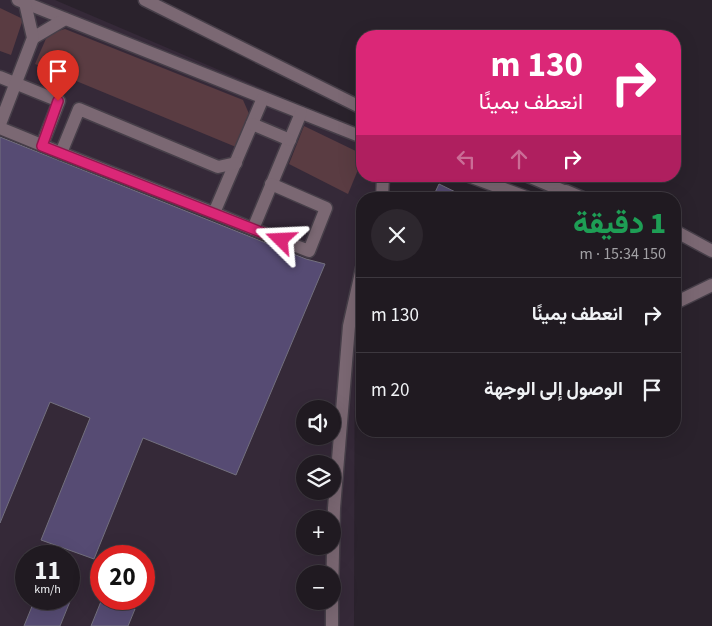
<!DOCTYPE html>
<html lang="ar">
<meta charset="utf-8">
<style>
:root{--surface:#201a21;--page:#2d272e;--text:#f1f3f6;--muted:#a2a1a5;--line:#3d383f}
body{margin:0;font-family:"Source Sans 3",Vazirmatn,sans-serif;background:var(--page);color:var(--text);direction:rtl;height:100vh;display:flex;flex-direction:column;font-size:19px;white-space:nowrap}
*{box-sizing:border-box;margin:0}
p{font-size:16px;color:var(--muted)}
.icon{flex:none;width:28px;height:28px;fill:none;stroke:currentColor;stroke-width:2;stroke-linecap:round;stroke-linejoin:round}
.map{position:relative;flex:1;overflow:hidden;direction:ltr}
.details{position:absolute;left:356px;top:192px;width:325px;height:245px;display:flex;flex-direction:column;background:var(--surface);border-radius:20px;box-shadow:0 5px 20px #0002,0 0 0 1px var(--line);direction:rtl}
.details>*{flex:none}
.top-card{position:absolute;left:356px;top:30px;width:325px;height:152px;border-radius:20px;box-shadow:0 5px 20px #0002,0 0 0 1px var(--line);direction:rtl;background:#db2777;color:#fff;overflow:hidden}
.buttons{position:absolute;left:296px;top:400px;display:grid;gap:10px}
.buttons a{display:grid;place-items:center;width:45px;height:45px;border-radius:50%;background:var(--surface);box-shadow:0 5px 20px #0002,0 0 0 1px var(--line);font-size:25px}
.speed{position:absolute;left:15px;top:545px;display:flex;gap:10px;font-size:25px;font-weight:700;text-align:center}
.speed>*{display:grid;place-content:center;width:65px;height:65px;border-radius:50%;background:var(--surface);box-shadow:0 5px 20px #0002,0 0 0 1px var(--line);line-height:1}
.speed small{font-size:12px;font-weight:400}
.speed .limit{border:8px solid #d22;background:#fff;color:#111}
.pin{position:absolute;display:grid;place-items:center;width:42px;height:42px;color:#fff;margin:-51px -21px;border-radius:50% 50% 50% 0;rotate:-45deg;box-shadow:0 0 5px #0007}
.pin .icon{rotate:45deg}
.me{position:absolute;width:55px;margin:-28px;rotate:291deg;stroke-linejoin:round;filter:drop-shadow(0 0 4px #0008)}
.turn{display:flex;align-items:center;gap:18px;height:105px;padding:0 15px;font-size:22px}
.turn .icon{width:65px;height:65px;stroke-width:2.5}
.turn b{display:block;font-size:35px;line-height:42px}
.lanes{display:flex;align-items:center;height:48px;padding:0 15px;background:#0003;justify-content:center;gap:25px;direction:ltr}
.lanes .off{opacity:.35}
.round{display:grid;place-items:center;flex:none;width:52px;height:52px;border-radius:26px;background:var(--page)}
.summary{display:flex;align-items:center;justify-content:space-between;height:85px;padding:0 15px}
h1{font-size:30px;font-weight:800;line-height:38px;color:#1e9e55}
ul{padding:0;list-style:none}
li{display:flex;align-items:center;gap:15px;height:75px;padding:0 15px;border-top:1px solid var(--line)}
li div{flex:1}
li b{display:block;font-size:19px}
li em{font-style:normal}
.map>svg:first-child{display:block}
.built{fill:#352938;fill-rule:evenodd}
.green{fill:#5a3c42}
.building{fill:#564b73;stroke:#73707e}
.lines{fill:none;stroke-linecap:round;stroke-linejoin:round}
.minor-casing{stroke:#473f49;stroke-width:15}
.minor{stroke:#7b6873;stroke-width:12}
.route-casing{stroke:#8e194d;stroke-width:12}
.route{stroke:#db2777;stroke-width:9}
</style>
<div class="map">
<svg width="712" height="626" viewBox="0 0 712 626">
<rect width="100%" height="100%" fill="#2a222c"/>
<path class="built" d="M0 0H55L362 131V176H385L377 199H362V238L355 257 354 626H0ZM305 409H332V436H305ZM305 464H332V491H305ZM305 519H332V546H305ZM26 556H69V599H26ZM101 556H144V599H101ZM305 574H332V601H305Z"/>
<g class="green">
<path d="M0 8 23 19 11 55 0 51Z"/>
<path d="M65 29 243 100 250 116 236 147 35 64 48 34Z"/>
<path d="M304 126 362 154V160L348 194 289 164Z"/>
</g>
<g class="building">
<path d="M0 137 306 259 325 264 236 475 143 438 94 559 41 540 90 418 50 402 0 523Z"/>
<path d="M439 184 470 199H432Z"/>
<path d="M35 599H71L60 626H24Z"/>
<path d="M102 599H108L135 609 128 626H91Z"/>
</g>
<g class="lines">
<g class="minor-casing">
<g id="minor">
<path d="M18 0 362 137"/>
<path d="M145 0 362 108"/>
<path d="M33 38 65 19"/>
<path d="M0 77 59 101 42 145"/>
<path d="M263 98 214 213 253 229 301 113"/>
<path d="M0 124 33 38 25 3"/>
<path d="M252 124 290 140"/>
<path d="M0 128 61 153"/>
<path d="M469 176 531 199"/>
<path d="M528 176 566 192"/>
<path d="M382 199 383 176"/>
<path d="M544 199 566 191 585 199"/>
<path d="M214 213 61 153 79 109 218 167 236 163"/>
<path d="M253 229 309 251 326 208 271 184"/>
<path d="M675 231 712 251"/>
<path d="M675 303 712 285"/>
<path d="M332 597 334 508 349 326 362 268"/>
<path d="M332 626V601"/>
</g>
</g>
<use href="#minor" class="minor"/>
</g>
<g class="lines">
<g class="route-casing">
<path id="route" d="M58 101 42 146 281 240"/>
</g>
<use href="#route" class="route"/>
</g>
</svg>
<div class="buttons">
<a><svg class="icon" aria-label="sound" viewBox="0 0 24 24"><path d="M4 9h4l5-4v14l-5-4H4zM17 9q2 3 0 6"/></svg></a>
<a><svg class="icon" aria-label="layers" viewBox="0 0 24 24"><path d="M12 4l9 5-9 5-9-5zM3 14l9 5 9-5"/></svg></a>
<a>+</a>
<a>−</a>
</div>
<div class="speed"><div>11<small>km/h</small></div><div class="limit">20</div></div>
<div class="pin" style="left:58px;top:101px;background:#d93025"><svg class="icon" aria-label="arrive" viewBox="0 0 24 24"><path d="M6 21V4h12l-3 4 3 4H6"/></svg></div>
<svg class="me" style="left:281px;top:240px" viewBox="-20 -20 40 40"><path d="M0-17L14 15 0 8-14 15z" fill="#db2777" stroke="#fff" stroke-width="4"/></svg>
<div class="top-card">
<div class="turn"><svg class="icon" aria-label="right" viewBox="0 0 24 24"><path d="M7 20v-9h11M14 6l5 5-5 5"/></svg><div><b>130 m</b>انعطف يمينًا</div></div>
<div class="lanes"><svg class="icon off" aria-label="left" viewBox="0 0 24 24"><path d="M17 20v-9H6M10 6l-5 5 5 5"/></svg><svg class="icon off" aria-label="ahead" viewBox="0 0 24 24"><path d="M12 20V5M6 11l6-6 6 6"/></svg><svg class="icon" aria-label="right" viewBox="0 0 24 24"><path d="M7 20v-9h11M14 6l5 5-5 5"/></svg></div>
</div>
<section class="details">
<div class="summary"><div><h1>1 دقيقة</h1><p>150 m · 15:34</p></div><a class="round"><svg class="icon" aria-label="close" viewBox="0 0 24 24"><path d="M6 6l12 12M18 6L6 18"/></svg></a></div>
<ul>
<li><svg class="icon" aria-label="right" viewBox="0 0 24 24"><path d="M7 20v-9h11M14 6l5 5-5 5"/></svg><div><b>انعطف يمينًا</b></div><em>130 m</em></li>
<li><svg class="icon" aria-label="arrive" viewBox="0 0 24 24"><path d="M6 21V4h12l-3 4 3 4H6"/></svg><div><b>الوصول إلى الوجهة</b></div><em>20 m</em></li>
</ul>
</section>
</div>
